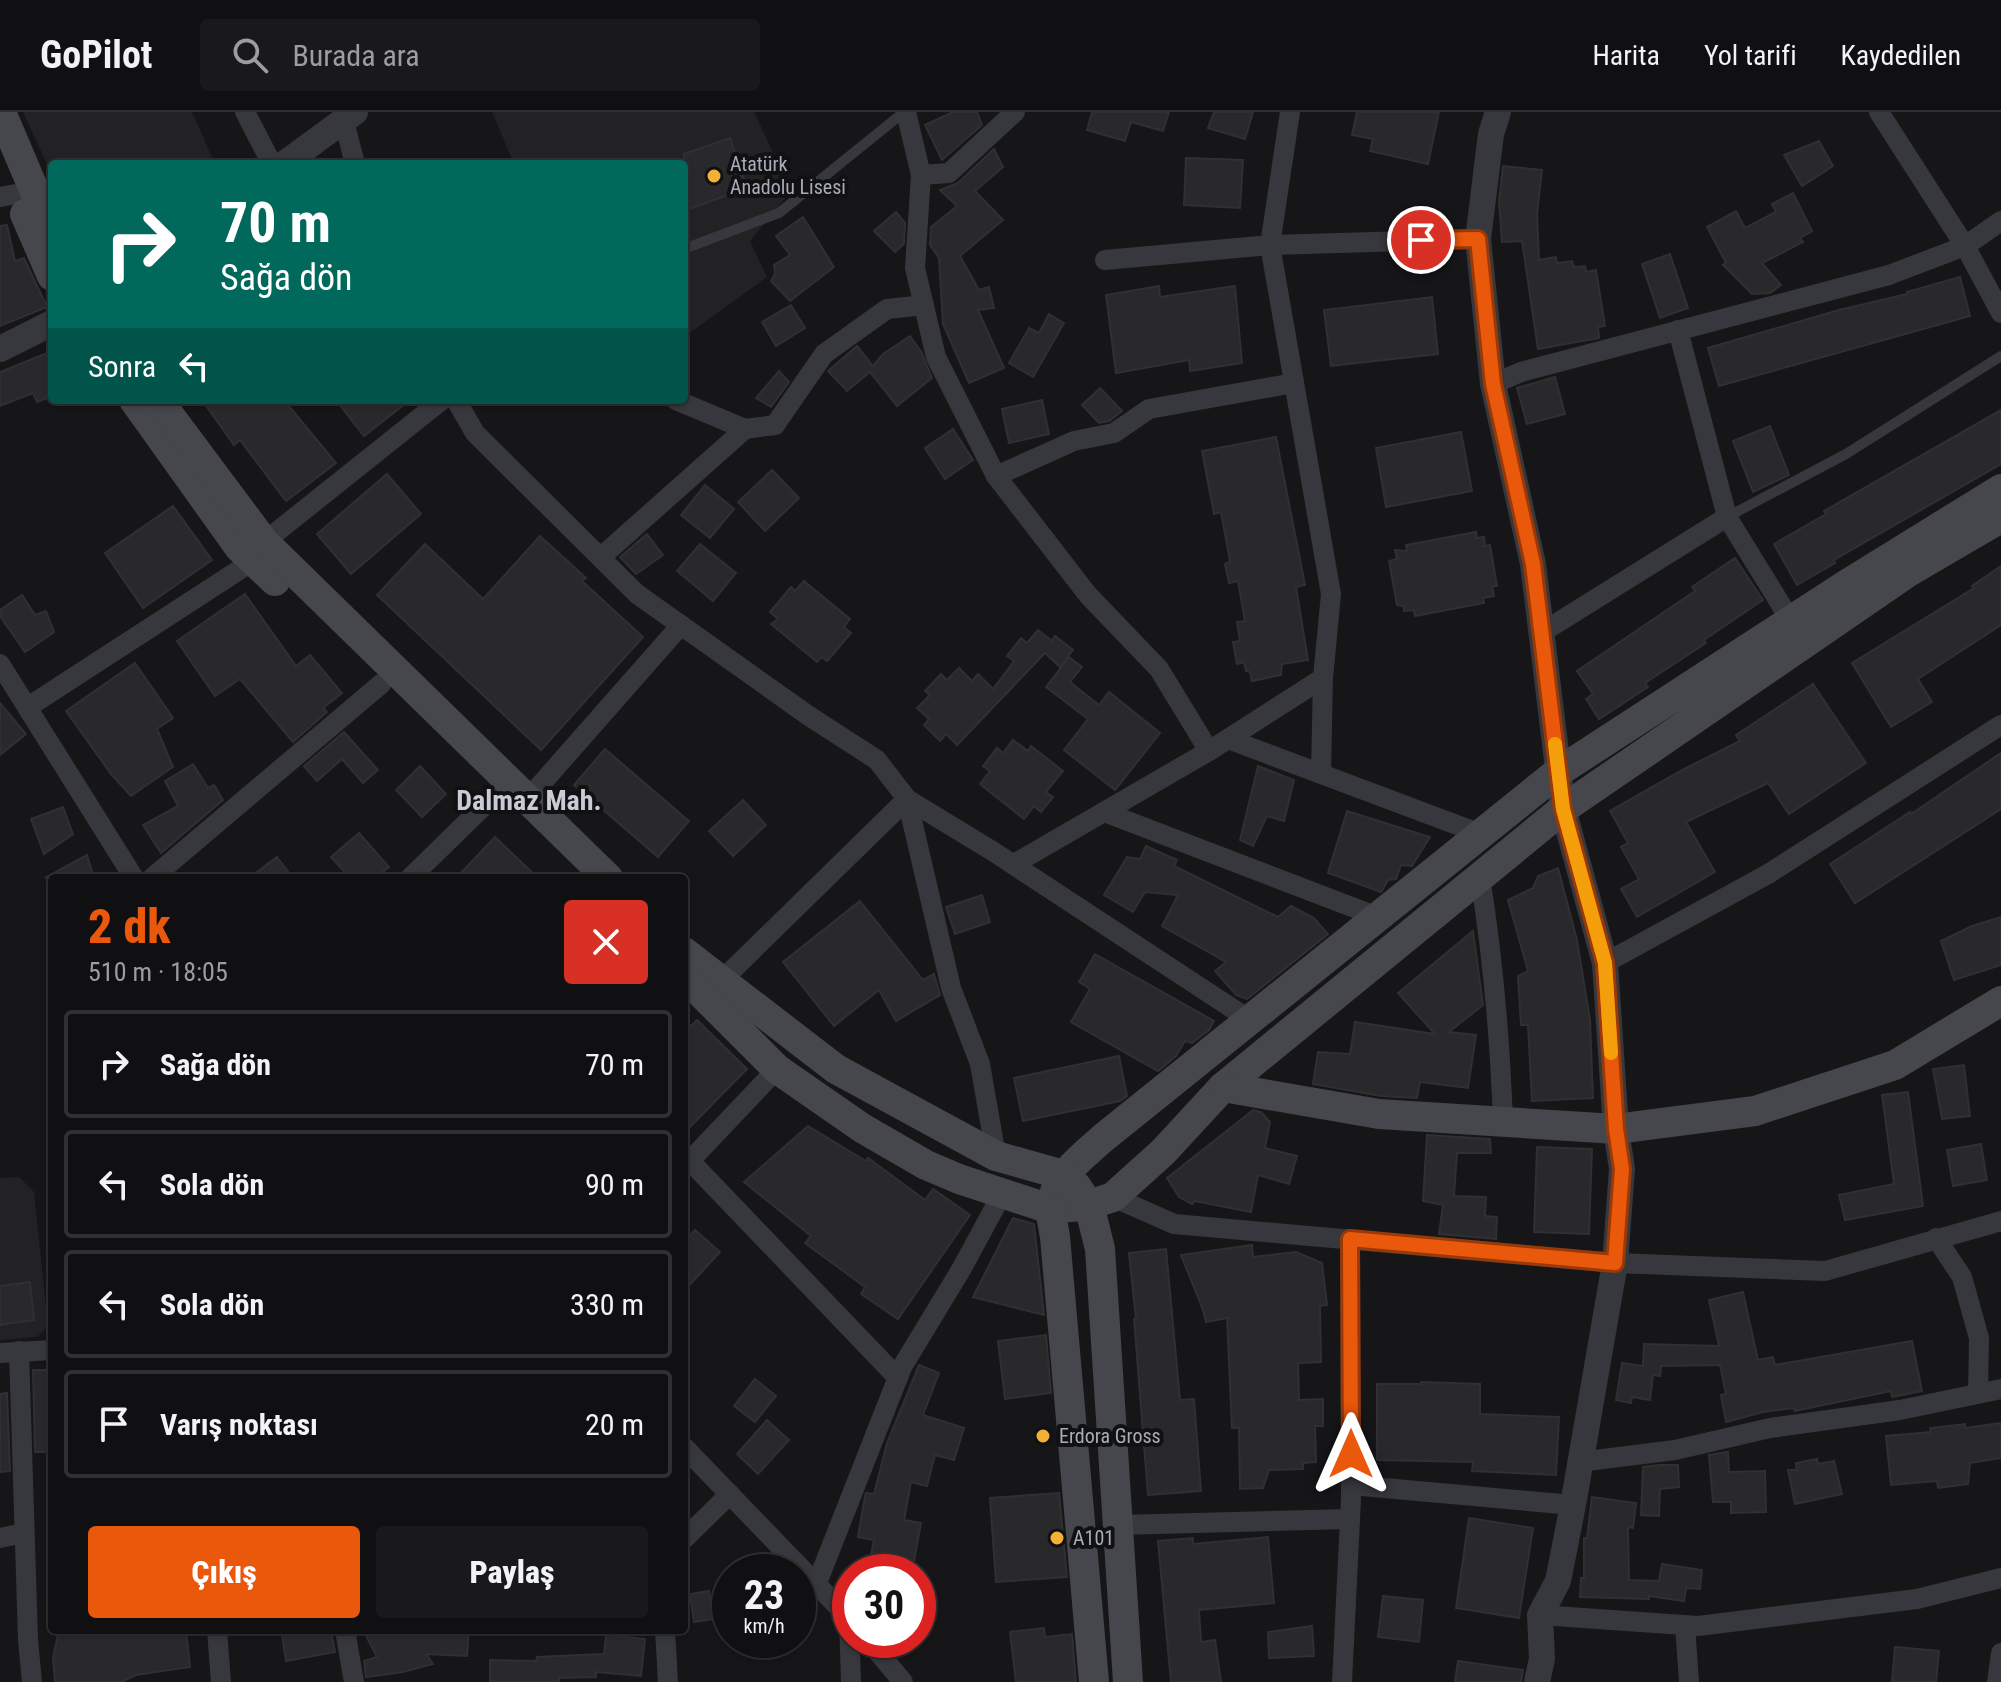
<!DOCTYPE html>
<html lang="tr">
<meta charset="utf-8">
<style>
:root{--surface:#101012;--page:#19191b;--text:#f1f3f6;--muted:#9c9d9f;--line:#303032;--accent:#ea580c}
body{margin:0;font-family:"Roboto Condensed",sans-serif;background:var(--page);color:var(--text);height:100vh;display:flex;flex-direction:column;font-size:30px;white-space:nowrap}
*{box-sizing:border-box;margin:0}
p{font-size:26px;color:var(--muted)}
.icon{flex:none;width:44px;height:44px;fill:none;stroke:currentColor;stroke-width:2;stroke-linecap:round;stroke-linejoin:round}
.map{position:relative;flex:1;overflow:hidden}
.panel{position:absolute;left:48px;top:762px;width:640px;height:760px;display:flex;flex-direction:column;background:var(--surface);border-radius:8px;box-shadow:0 2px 6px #0004,0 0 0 2px var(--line)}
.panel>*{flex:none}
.top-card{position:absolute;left:48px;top:48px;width:640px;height:244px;border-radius:8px;box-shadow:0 2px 6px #0004,0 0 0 2px var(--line);background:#00695c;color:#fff;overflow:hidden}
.speed{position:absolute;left:712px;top:1442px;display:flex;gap:16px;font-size:40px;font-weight:700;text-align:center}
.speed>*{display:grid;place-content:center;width:104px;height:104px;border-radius:50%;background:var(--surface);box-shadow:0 2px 6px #0004,0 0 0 2px var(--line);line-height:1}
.speed small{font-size:20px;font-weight:400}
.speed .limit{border:12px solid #d22;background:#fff;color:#111}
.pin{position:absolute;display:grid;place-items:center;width:68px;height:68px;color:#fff;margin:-34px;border:4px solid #fff;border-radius:50%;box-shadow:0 2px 8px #0007}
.me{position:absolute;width:88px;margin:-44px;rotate:0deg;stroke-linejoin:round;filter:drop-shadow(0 0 6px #0008)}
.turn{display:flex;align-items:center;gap:28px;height:168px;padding:0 40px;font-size:36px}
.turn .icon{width:104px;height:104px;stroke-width:2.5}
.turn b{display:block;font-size:56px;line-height:68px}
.then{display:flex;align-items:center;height:76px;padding:0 40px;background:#0003;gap:16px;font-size:30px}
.round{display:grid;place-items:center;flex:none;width:84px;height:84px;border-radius:8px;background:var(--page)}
.head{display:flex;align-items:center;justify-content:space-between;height:136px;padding:0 40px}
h1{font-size:48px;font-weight:800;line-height:60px;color:var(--accent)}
.button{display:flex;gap:16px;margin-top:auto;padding:16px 40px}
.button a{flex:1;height:92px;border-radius:8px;background:var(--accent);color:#fff;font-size:32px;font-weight:800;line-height:92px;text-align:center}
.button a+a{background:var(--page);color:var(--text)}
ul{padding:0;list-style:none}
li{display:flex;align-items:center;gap:24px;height:108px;margin:0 16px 12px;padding:0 24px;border:4px solid var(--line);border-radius:8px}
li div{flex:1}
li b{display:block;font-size:30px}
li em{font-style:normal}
header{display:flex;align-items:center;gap:48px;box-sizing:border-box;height:112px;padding:0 40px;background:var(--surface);border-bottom:2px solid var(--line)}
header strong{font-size:38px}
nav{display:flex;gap:44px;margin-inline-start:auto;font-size:28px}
.search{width:560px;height:72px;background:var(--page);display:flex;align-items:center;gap:20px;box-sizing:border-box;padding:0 28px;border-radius:8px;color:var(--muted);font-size:30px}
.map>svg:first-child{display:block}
.built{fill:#222225}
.building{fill:#29292c;stroke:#303034;stroke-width:2}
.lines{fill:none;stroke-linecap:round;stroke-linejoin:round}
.service{stroke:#37383d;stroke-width:10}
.minor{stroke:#37383d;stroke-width:20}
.tertiary{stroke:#37383d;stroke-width:26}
.secondary{stroke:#45474d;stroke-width:30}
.route-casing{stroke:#983908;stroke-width:20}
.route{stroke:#ea580c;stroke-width:14}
.slow{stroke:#f59e0b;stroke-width:14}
.poi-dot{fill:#f2b134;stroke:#111113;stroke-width:3}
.labels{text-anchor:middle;stroke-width:8;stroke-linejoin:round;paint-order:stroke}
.poi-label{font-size:20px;fill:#a8adb8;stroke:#111113;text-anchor:start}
.district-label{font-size:28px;font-weight:bold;fill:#c9ccd4;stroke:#111113}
</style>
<header>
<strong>GoPilot</strong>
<div class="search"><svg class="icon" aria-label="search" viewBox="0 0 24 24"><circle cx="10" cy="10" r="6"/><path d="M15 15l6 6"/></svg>Burada ara</div>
<nav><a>Harita</a><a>Yol tarifi</a><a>Kaydedilen</a></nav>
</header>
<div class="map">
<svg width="2001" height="1570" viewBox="0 0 2001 1570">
<rect width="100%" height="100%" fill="#161618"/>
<g class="built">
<path d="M23 0H192L215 52H52V63Z"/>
<path d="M492 0H754L791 79 750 129 767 165 684 225V52H514Z"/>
<path d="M19 1065 34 1080 48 1214 37 1225 0 1228V1066Z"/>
</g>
<g class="building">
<path d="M953 0H977L982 13 942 48 925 13Z"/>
<path d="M1092 0H1169L1163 19 1131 10 1125 29 1087 18Z"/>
<path d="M1214 0H1253L1245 27 1208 16Z"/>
<path d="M1357 0H1439L1428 52 1370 39 1373 27 1352 23Z"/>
<path d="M730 26 747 76 684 99V42Z"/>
<path d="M1819 29 1833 54 1802 74 1784 43Z"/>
<path d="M994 37 1003 55 975 79 1003 108 960 144 979 178 989 175 994 196 978 198 1004 256 969 271 943 212 939 146 930 133 931 115 957 94 940 78 958 71Z"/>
<path d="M1186 46 1243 48 1240 96 1184 93Z"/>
<path d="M1503 54 1542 58 1537 102 1539 148 1556 145 1557 151 1572 149 1574 155 1585 154 1586 160 1596 158 1605 214 1598 215 1599 226 1538 237 1522 129 1502 130 1499 89Z"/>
<path d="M1793 81 1812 119 1800 126 1803 130 1762 151 1781 173 1770 181 1752 182 1723 153 1726 151 1707 115 1736 99 1745 116 1776 100 1772 92Z"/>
<path d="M896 100 905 111 904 132 895 140 874 119Z"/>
<path d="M803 105 834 155 790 189 771 169 775 162 774 153 790 143 776 124Z"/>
<path d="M7 113 15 149 24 146 47 195 0 214V114Z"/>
<path d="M1670 142 1688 196 1660 206 1642 152Z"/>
<path d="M1960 165 1970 204 1719 274 1708 236 1839 198 1907 182V180Z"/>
<path d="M1159 174 1160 185 1235 174 1242 251 1190 259 1189 248 1116 261 1106 183Z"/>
<path d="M1432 185 1438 242 1331 254 1324 198Z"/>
<path d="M791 193 805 216 776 234 762 210Z"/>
<path d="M1049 202 1064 211 1033 265 1009 251 1029 216 1039 221Z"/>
<path d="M910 224 922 241 932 266 897 294 870 260 847 279 828 259 857 234 873 254 883 242Z"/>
<path d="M52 239V284L37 290 33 281 0 294V260Z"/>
<path d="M779 259 789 270 771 295 756 286Z"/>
<path d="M1555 265 1565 302 1527 312 1517 276Z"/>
<path d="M1100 276 1122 299 1109 309 1099 311 1082 293Z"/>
<path d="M202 288H284L336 351 286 389 240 328 234 333Z"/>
<path d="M336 288H410L364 324Z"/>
<path d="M1042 288 1049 322 1009 331 1002 297Z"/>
<path d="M2001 298V352L1834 448 1835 451 1797 473 1774 432 1826 402 1824 399Z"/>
<path d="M1770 314 1789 363 1753 380 1733 329Z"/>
<path d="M953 317 973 348 945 367 925 336Z"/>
<path d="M1461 320 1472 379 1386 395 1376 336Z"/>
<path d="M1276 325 1305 473 1296 475 1308 548 1282 552 1281 563 1252 569 1250 560 1246 559 1244 550 1237 552 1233 530 1240 529 1237 510 1245 509 1238 469 1229 471 1225 452 1230 449 1221 400 1214 402 1202 339Z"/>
<path d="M772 358 799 386 765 419 738 390Z"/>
<path d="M387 362 421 402 351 462 317 422Z"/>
<path d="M705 373 734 397 710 426 681 403Z"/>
<path d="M173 394 212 448 143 496 105 441Z"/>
<path d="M1476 420 1477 426 1484 425 1485 434 1490 433 1497 474H1492L1494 484 1483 486 1484 491 1415 504 1414 498 1404 499V494L1397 493 1389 449 1397 447 1395 438 1407 439 1406 433Z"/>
<path d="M647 422 663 443 636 462 620 445Z"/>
<path d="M540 424 586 466 582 469 643 525 541 638 377 483 425 432 483 487Z"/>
<path d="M700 432 736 461 713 489 677 459Z"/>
<path d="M1735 446 1763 488 1704 528 1706 531 1645 571 1648 575 1599 607 1586 587 1593 582 1577 559 1695 479 1692 475Z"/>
<path d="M2001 454V513L1918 567 1932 590 1891 615 1852 551 1974 476 1972 474Z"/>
<path d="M804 469 850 507 844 515 851 521 827 549 822 545 817 550 771 512 778 507 770 500 791 475 795 479Z"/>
<path d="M245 482 296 554 310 543 342 581 323 596 327 600 293 630 240 567 215 584 177 529Z"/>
<path d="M22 483 35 503 46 499 54 520 25 540 0 504V498Z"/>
<path d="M1038 518 1052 529 1055 524 1073 538 1060 555 1045 541 957 633 946 622 940 629 924 613 929 607 917 596 930 583 925 579 941 562 947 568 959 556 972 569 978 562 993 577 1014 549 1007 544 1021 526 1027 531Z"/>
<path d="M1069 545 1082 555 1070 570 1099 593 1109 580 1160 621 1115 678 1064 638 1088 607 1046 575Z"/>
<path d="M135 551 173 606 157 617 173 655 131 684 111 662 66 599Z"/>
<path d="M1813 572 1866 651 1789 702 1768 671 1686 710 1715 760 1637 805 1621 777 1639 767 1621 735 1628 731 1610 699 1686 656 1740 629 1736 623Z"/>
<path d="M0 591 26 622 0 643Z"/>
<path d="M344 620 378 658 363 671 342 647 317 669 304 654Z"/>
<path d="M1013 628 1028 639 1031 634 1063 659 1046 680 1053 685 1041 700 1034 694 1024 707 980 672 990 659 983 654 997 636 1003 641Z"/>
<path d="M605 637 689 709 658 745 574 673Z"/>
<path d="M2001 641V697L1855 791 1830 752 1910 700 1911 702Z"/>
<path d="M193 652 208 676 214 673 223 688 161 741 143 713 178 694 165 669Z"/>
<path d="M420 654 446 682 422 705 396 678Z"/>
<path d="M1258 654 1294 668 1284 709 1267 704 1253 734 1240 728Z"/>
<path d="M743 688 766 713 733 744 709 719Z"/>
<path d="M63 695 73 722 44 742 31 707Z"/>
<path d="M1347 699 1430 725 1412 754 1401 753 1396 767 1388 768 1381 780 1328 761Z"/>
<path d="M359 721 389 755 375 766H350L331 745Z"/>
<path d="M495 725 538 766H456Z"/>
<path d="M1146 734 1177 748 1174 754 1278 805 1291 794 1314 806 1328 822 1247 887 1236 883 1215 859 1226 850 1162 814 1178 783 1145 780 1133 800 1104 783 1127 745 1140 747Z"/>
<path d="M87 743 94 766H45Z"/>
<path d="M277 745 293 766H249Z"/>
<path d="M1558 756 1577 828 1590 908 1593 986 1532 989 1528 913H1521L1518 864 1528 859 1508 788 1533 776 1538 764Z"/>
<path d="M982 783 990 810 955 822 946 795Z"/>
<path d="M860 789 923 868 934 862 940 883 896 909 879 878 834 914 783 850Z"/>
<path d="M2001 805V853L1954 868 1941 829 1972 814Z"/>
<path d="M1473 819 1483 893 1449 920 1476 923 1468 976 1420 970 1417 986 1381 984 1313 972 1318 940 1350 942 1355 910 1435 922 1398 881Z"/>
<path d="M1095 842 1214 909 1209 918 1192 931 1185 929 1176 944 1158 959 1071 910 1090 877 1079 870Z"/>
<path d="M697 908 747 957 684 1021V921Z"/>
<path d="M1119 944 1127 984 1120 989 1023 1009 1014 966Z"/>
<path d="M1964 953 1970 1004 1942 1007 1933 957Z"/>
<path d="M1908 980 1923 1094 1845 1108 1839 1083 1894 1072 1882 983Z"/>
<path d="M1253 998 1261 1000 1270 1010 1265 1036 1297 1044 1289 1072 1258 1063 1251 1100 1195 1089 1192 1092 1179 1085 1167 1066Z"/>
<path d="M808 1014 866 1049 868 1046 925 1088 933 1077 970 1103 898 1207 861 1182 865 1175 805 1131 811 1124 744 1070Z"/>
<path d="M1427 1023 1490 1027 1491 1041H1457L1454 1084 1486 1085 1485 1104 1497 1105 1496 1127 1439 1122 1443 1093 1423 1089Z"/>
<path d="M1981 1032 1987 1068 1953 1074 1947 1038Z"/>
<path d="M1537 1035 1592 1037 1589 1122 1534 1120Z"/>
<path d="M1013 1106 1034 1112 1044 1203 973 1185Z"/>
<path d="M695 1118 720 1140 684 1179V1130Z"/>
<path d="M1252 1133 1253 1145 1296 1140 1322 1151 1327 1193 1320 1194 1321 1250 1298 1251 1299 1288 1323 1287V1314H1315L1316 1350 1303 1351V1357L1269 1358 1263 1376 1240 1377 1239 1316H1232L1227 1206 1206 1210 1203 1198 1181 1143Z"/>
<path d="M1166 1137 1180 1288 1194 1287 1201 1379 1148 1383 1134 1207H1136L1129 1141Z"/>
<path d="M30 1170 34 1208 0 1213V1174Z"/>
<path d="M1743 1180 1758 1248 1773 1245 1775 1253 1912 1229 1922 1279 1892 1285 1891 1279 1795 1299 1793 1296 1763 1300 1726 1310 1721 1283 1726 1282 1720 1253 1661 1254 1660 1264 1653 1263 1650 1288 1632 1285 1631 1291 1616 1288 1622 1251 1643 1254 1644 1232 1719 1234 1709 1188Z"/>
<path d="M1046 1223 1051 1281 1005 1287 998 1229Z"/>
<path d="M919 1253 939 1261 923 1303 964 1316 954 1348 935 1343 927 1374 911 1370 904 1408 921 1411 912 1460 868 1457 874 1428 858 1425 865 1384 866 1381 874 1382 887 1331Z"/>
<path d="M33 1258H52V1340H35Z"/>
<path d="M755 1267 776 1284 755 1310 734 1294Z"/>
<path d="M1421 1270 1480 1272V1302L1559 1305 1556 1363 1472 1359 1473 1350 1377 1348V1272H1421Z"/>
<path d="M7 1281 10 1359 0 1360V1282Z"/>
<path d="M767 1308 789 1328 758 1362 737 1342Z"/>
<path d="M2001 1311V1346L1970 1351 1968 1372 1938 1376 1937 1369 1891 1373 1886 1324 1931 1320 1930 1316 1965 1312V1316Z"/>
<path d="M1728 1340 1729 1360 1765 1359 1766 1400 1731 1401V1390H1713L1709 1343Z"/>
<path d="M1817 1347 1818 1352 1834 1349 1842 1382 1795 1392 1788 1358H1797L1796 1351Z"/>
<path d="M1660 1353H1678L1679 1375 1660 1377 1659 1404 1641 1403 1643 1355Z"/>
<path d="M1059 1381 1067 1465 996 1470 990 1386Z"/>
<path d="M1592 1385 1636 1391 1633 1416 1628 1415 1629 1468 1659 1469 1662 1452 1702 1458 1700 1477 1686 1476 1684 1489 1649 1484V1487L1580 1485 1581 1466H1584V1426H1587Z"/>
<path d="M1469 1406 1533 1416 1519 1506 1456 1496Z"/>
<path d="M1268 1425 1274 1491 1199 1498 1201 1530 1215 1528 1221 1570H1171L1158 1429 1193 1426V1432Z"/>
<path d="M709 1479 713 1507 694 1510 690 1482Z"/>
<path d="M1383 1484 1423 1488 1419 1530 1378 1525Z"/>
<path d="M1312 1514 1314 1544 1269 1546 1268 1520Z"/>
<path d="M1044 1516 1045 1525 1072 1522 1076 1570H1016L1010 1520Z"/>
<path d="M59 1518H186L190 1555 136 1563 121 1570H55L53 1546Z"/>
<path d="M309 1518H331L335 1540 286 1549 282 1523Z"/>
<path d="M363 1518H469L467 1544 426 1542 433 1552 403 1560 366 1565 364 1549 377 1545Z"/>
<path d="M606 1523 645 1527 641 1564 596 1560V1565L559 1566V1570H490V1548L536 1549 537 1545 604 1542Z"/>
<path d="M1895 1535 1939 1539 1936 1570H1892Z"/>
<path d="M1458 1549 1523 1558 1521 1570H1455Z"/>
</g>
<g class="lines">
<g class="service">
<path d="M684 137 779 101 904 0"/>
<path d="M1727 405 1846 342 2001 244"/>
</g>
<g class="minor">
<path d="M245 0 272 52"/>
<path d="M906 0 921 63 915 156 936 245 996 364 1088 483 1159 557 1209 639"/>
<path d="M1879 0 1965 134 2001 201"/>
<path d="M344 9 355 52"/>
<path d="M921 63 949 61 1015 0"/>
<path d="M0 85 16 82"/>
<path d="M1105 148 1270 133 1478 127"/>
<path d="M1678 218 1727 405 1791 509"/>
<path d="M1493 272 1521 260 1889 163 1965 134 2001 109"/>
<path d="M456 288 475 321 637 482 809 604 877 648 907 687 951 876 980 952 996 1044"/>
<path d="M676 288 745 317"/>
<path d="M996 364 1074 329 1114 321 1149 297 1294 271"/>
<path d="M264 430 442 288"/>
<path d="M601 445 745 317 775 313 824 242 887 197 924 193"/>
<path d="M1541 521 1727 405"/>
<path d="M0 552 134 766"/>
<path d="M28 595 253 449"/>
<path d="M1228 627 1481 722"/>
<path d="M1321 662 1323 566"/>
<path d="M527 688 681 513"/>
<path d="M1104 700 1378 805"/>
<path d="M1014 752 1209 639 1323 566 1331 482 1270 133 1290 0"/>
<path d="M1480 765C1493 846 1500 927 1503 1010"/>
<path d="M152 766 381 572"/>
<path d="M410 766 496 682"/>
<path d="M1605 851 1768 762 2001 613"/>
<path d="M721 869 907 687 994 740 1250 908"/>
<path d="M690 1049 898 1266"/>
<path d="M684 1055 777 957"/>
<path d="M1113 1085 1174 1112 1615 1151 1825 1159 2001 1109"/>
<path d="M1936 1126 1962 1165 1979 1226 1978 1282"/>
<path d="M19 1239 28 1528 32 1570"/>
<path d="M0 1241 52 1238"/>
<path d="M684 1335 850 1507"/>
<path d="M1579 1350 1675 1338 1770 1316 1900 1298 2001 1277"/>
<path d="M1351 1373 1573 1393"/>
<path d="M1118 1413 1350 1407"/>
<path d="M0 1426 24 1421"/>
<path d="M684 1427 730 1382"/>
<path d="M817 1471 902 1255 962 1156 1002 1082"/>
<path d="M1540 1503 1698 1514 1917 1487 2001 1466"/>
<path d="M849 1506 851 1570"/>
<path d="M1685 1513 1689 1570"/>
<path d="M217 1518 221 1570"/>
<path d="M345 1518 354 1570"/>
<path d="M665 1518 668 1570"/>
<path d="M868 1528 903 1570"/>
<path d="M1342 1570 1351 1387 1350 1127"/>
<path d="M1997 1570 2001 1541"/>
</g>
<g class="tertiary">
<path d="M1498 0 1491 22 1478 127 1493 272 1533 452 1563 697 1605 851 1616 1017 1622 1057 1615 1151 1573 1393 1558 1469 1540 1503 1542 1547 1537 1570"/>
<path d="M284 52 355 0"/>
<path d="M0 237 52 211"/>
</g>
<g class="secondary">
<path d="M1 0 52 120"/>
<path d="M25 102 52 164"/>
<path d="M134 288 239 435 275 469"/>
<path d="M158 288 264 430 608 766"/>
<path d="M2001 377 1844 474 1558 660 1103 1026C1080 1047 1055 1064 1050 1097L1089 1093 1113 1085 1163 1040 1223 975 1563 697 1910 459 2001 406"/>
<path d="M684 840 836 957 996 1044 1063 1063 1077 1075 1089 1093 1100 1137 1128 1570"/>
<path d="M684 864 777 957 862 1016 926 1053 959 1067 1050 1097 1055 1125 1094 1570"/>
<path d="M1223 975 1379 1002 1616 1017 1755 999 1895 953 2001 889"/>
</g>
</g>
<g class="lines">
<g class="route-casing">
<path id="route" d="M1351 1342 1350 1127 1615 1151 1622 1057 1616 1017 1605 851 1563 697 1533 452 1493 272 1478 127 1421 128"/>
</g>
<use href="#route" class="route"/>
<path class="slow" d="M1555 632 1563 697 1605 851 1611 941"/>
</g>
<g class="poi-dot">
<circle cx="714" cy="64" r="8"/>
<circle cx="1043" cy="1324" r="8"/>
<circle cx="1057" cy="1426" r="8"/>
</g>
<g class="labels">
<g class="poi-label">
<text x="730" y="59">Atatürk<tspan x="730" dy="23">Anadolu Lisesi</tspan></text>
<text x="1059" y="1331">Erdora Gross</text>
<text x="1073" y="1433">A101</text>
</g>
<g class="district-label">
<text x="529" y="698">Dalmaz Mah.</text>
</g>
</g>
</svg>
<div class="speed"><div>23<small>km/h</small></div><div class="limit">30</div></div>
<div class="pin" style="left:1421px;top:128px;background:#d93025"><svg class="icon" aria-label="arrive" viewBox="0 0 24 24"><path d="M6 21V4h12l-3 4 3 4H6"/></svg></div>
<svg class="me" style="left:1351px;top:1342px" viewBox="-20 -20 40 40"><path d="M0-17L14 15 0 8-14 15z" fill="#ea580c" stroke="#fff" stroke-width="4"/></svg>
<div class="top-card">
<div class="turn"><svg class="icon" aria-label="right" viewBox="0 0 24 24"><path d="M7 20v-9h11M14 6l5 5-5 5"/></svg><div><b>70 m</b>Sağa dön</div></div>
<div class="then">Sonra<svg class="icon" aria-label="left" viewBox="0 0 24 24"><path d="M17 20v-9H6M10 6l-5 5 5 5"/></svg></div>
</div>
<section class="panel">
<div class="head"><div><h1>2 dk</h1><p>510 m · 18:05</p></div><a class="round" style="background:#d93025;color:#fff"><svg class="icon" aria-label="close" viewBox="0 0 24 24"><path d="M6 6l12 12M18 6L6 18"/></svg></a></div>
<ul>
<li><svg class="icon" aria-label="right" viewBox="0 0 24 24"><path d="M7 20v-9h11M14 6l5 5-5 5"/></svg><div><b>Sağa dön</b></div><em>70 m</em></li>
<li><svg class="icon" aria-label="left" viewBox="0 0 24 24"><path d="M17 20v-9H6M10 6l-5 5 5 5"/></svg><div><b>Sola dön</b></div><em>90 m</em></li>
<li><svg class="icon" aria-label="left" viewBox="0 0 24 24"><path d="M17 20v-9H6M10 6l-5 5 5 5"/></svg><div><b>Sola dön</b></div><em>330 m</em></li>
<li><svg class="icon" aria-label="arrive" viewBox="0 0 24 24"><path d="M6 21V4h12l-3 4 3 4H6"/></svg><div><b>Varış noktası</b></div><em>20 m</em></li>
</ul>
<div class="button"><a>Çıkış</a><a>Paylaş</a></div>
</section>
</div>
